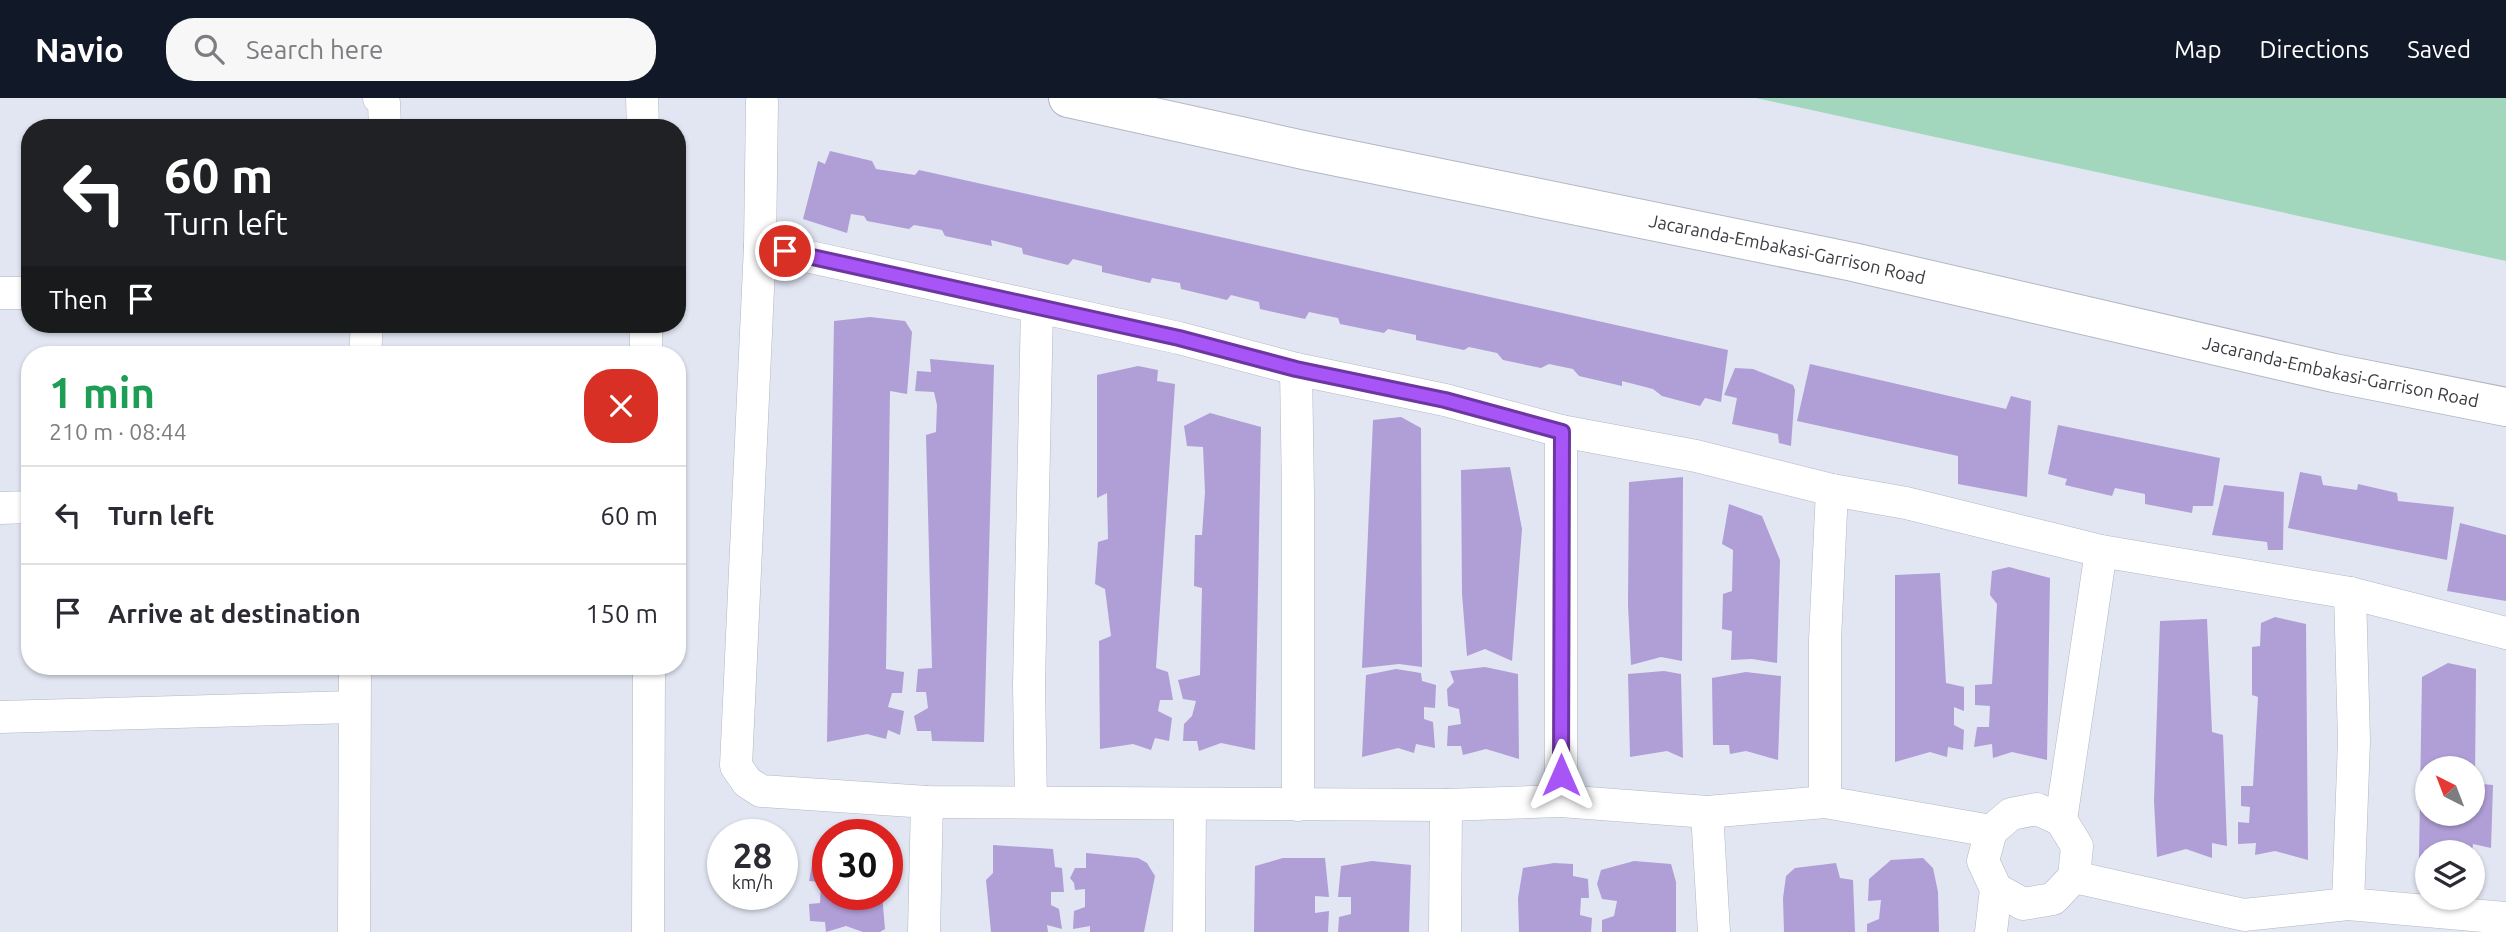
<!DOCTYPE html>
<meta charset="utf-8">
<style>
:root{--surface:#fff;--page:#f7f7f7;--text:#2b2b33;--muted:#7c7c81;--line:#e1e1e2;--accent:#111827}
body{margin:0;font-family:Ubuntu,sans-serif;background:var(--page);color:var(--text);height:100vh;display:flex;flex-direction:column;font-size:26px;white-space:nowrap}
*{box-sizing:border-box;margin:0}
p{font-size:23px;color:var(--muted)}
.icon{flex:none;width:38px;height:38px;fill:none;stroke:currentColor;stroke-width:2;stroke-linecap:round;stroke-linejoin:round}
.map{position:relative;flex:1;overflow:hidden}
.panel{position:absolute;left:21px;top:248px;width:665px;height:329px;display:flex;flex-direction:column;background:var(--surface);border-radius:28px;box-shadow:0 2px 5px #0004}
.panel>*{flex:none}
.top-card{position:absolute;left:21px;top:21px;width:665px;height:214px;border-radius:28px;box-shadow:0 2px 5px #0004;background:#202124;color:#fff;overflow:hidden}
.needle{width:46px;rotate:318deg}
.controls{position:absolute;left:2415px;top:658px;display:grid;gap:14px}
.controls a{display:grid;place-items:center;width:70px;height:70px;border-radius:50%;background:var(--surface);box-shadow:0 2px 5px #0004;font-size:35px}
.speed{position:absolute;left:707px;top:721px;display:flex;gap:14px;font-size:35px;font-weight:700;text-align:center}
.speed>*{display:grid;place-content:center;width:91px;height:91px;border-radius:50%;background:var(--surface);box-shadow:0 2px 5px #0004;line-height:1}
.speed small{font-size:18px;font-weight:400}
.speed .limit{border:10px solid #d22;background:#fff;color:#111}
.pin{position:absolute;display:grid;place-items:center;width:60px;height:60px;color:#fff;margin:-30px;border:4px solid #fff;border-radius:50%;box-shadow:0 2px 7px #0007}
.me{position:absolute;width:77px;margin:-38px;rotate:0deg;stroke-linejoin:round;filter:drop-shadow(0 0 5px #0008)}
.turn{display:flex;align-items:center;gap:24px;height:147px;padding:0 28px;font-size:32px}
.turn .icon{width:91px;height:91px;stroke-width:2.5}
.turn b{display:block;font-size:49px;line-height:60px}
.then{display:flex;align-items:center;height:66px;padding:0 28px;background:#0003;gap:14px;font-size:26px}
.round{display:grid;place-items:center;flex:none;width:74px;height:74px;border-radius:28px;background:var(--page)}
.overview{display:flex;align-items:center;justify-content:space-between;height:119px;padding:0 28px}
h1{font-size:42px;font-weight:700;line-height:52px;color:#1e9e55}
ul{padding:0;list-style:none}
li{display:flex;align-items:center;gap:21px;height:98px;padding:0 28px;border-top:2px solid var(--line)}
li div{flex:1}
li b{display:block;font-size:26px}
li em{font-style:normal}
header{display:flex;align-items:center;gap:42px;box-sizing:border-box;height:98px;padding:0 35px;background:var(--accent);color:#fff}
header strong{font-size:33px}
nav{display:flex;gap:38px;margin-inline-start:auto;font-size:24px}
.search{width:490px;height:63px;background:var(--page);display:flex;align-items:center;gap:18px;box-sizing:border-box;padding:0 24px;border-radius:28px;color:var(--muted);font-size:26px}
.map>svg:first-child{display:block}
.green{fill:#a2d7be}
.building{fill:#b09ed6;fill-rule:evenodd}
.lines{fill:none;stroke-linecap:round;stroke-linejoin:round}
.minor-casing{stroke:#b2b7c2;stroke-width:33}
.tertiary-casing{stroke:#b2b7c2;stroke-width:40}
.minor{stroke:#fff;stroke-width:32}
.tertiary{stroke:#fff;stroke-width:38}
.route-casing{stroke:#6d37a1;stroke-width:18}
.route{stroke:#a855f7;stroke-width:12}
.labels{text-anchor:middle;stroke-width:6;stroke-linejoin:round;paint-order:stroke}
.street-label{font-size:18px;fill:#3a3c41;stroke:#eff4fd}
</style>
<header>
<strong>Navio</strong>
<div class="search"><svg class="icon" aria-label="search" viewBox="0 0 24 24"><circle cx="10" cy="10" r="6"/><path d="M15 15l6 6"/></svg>Search here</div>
<nav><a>Map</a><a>Directions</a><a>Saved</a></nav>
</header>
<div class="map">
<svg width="2506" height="834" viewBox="0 0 2506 834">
<rect width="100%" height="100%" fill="#e1e6f2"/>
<path class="green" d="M1756 0H2506V163Z"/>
<g class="building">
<path d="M830 53 872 63 876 71 915 77 919 72 1728 252 1721 304 1705 300 1700 308 1662 298 1653 291 1622 283V288L1579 278 1573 271 1549 266 1541 270 1503 262 1497 255 1469 249 1464 252 1416 242V237L1388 231 1384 235 1340 226 1338 220 1309 214 1305 221 1260 211 1259 204 1231 197 1227 202 1181 191 1180 185 1152 180 1150 185 1102 174V168L1073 161 1068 167 1023 156 1022 150 991 142 992 148 945 138 942 132 914 127 909 131 867 123 864 118 851 116 847 135 803 121 818 63 825 66Z"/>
<path d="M870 219 905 223 912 234 907 296 890 293 886 571 904 574 902 595H892L888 609 904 613 900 637 888 632 886 641 867 636 827 644 834 223Z"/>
<path d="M930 261 994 267 984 644 932 643 931 633H917L914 618 928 610 926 594H916L918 571 932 570 926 337 936 334 937 307 934 294 915 293 917 273 931 274Z"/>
<path d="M1810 266 2006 311 2011 298 2031 303 2027 399 1958 386V358L1797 323Z"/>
<path d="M1138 268 1158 272 1157 283 1175 286 1156 570 1168 574 1173 602H1160L1158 613 1172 620 1169 643 1155 640 1151 652 1133 646 1100 651 1099 543 1111 538 1105 491 1095 486 1098 444 1108 441 1107 395 1097 400V277Z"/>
<path d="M1735 270 1753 271 1793 287 1795 292 1791 348 1779 345 1778 336 1732 326 1737 300 1724 297Z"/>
<path d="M1210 315 1261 329 1255 652 1221 645 1199 653 1197 643H1183L1184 626 1192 618 1196 603 1183 601 1178 582 1200 577 1202 490 1194 488 1195 437H1202L1205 394 1203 349 1187 348 1184 328Z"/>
<path d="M1401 319 1421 330 1422 569 1399 566 1362 570 1373 322Z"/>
<path d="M2058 327 2220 360 2213 408H2193L2192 415 2145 406V396L2115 390 2112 398 2065 387 2067 381 2048 376Z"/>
<path d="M1510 369 1522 431 1512 563 1485 551 1467 558 1462 496 1461 372Z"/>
<path d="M2300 374 2321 378 2323 387 2357 392 2358 386 2397 395 2398 403 2454 409 2447 462 2288 430Z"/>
<path d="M1683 379 1682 563 1661 559 1631 567 1628 507 1629 384Z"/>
<path d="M2224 387 2284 394 2283 452H2268L2267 444 2212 437Z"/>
<path d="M1729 406 1762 418 1780 462 1777 565 1752 561 1731 562 1732 533 1722 531 1723 496 1732 493 1733 452 1722 446Z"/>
<path d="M2460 425 2506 437V503L2447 493Z"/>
<path d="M2009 469 2050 480 2047 662 2012 654 1993 660 1992 646 1974 649 1977 629H1989L1990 608 1975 607V587L1992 586 1997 506 1990 497 1992 473Z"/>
<path d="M1940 475 1946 585 1964 589V613L1954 609V627L1964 632 1963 652 1948 649 1947 659 1930 654 1895 664V477Z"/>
<path d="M2275 519 2306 526 2308 762 2275 753 2255 757 2256 745 2238 746V724L2249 725 2250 709 2241 708V688H2253L2258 599 2252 597V549L2260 548 2261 525Z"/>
<path d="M2207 521 2212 634 2223 637 2227 748 2212 745V760L2186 751 2157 759 2154 703 2160 523Z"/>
<path d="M2448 565 2476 571 2475 685H2473L2493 687 2491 750 2473 746 2472 754H2427V759L2419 760 2422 579ZM2427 670H2473V716H2427Z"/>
<path d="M1485 569 1518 576 1519 661 1486 651 1463 657 1461 648H1447L1448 628 1461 626 1459 611 1448 608 1447 591 1454 584 1450 573Z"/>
<path d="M1396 571 1421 575 1422 583 1436 587 1435 610 1424 609V621L1433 624 1435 650 1416 646 1414 655 1398 650 1362 659 1366 577Z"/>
<path d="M1664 573 1681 576 1683 660 1667 653 1630 659 1628 576Z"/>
<path d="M1746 574 1781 578 1778 662 1746 653 1730 656 1729 647H1713L1712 580Z"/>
<path d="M993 747 1053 751 1055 769 1062 770 1064 794H1051V807L1059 811 1062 831 1047 827 1048 834H991L986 782 993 775Z"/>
<path d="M828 754V796H882L885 831 880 834H863L846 828 826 834 825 824 810 823 809 806 820 805 821 784 809 783 812 767 826 763 824 755Z"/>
<path d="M1086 755 1138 760 1147 765 1155 778 1144 834H1090V828L1073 831 1074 813 1085 809V791L1075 792 1074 785 1070 780 1075 770H1086Z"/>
<path d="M1283 760H1325L1329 799 1315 798V815L1329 813 1328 834H1254L1255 768Z"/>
<path d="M1923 760 1933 770 1938 794 1939 834H1867V826L1879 821 1881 802 1868 803 1869 781 1891 762Z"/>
<path d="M1372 763 1411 767 1409 834H1338L1339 819 1351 816V799H1338L1341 768Z"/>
<path d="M1634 763 1671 766 1676 784V834H1602V822L1614 818 1617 803 1602 801 1597 786 1601 772Z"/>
<path d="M1554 765 1573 766V778L1588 781 1589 800H1581L1580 817 1592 820 1591 834H1519L1518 800 1523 770Z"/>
<path d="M1836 765 1840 780 1853 782 1855 834H1784L1783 800 1786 778 1795 770Z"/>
</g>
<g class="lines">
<g class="minor-casing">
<g id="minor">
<path d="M379 0 384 5 385 30"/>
<path d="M642 0 643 30"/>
<path d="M762 4 760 148 736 668 747 684 761 693 927 704 1446 707 1561 703 1707 714 1825 704 1991 733"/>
<path d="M760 148 1179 240 1296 271 1445 302 1561 333 1696 358 1832 392 1906 405 2101 453 2350 495 2506 535"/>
<path d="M0 195H30"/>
<path d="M646 226V257"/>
<path d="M365 257 367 226"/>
<path d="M1296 271 1298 396V707"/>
<path d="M0 410 30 409"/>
<path d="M0 619 354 609"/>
<path d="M1561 703V333"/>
<path d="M1031 704 1029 587 1037 209"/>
<path d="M1825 704V542L1832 392"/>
<path d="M1707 714 1714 834"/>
<path d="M2061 722 2101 453"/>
<path d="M2074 779 2244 817 2348 806 2506 820"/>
<path d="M2348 806 2354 643 2350 495"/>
<path d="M354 834 355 569"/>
<path d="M648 834 649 569"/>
<path d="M924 834 927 704"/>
<path d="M1189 834 1190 707"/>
<path d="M1445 834 1446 707"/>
<path d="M1991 834 1996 791 1983 763 1991 733 2011 716 2037 711 2061 722 2077 748 2074 779 2053 801 2023 806 1996 791"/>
</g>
</g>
<g class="tertiary-casing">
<g id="tertiary">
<path id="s1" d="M1068 0 1308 53 1853 164 2334 275 2506 309"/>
</g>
</g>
<use href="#minor" class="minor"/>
<use href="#tertiary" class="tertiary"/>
</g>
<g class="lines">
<g class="route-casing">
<path id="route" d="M785 153 1179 240 1296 271 1445 302 1562 334 1561 677"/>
</g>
<use href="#route" class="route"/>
</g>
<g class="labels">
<g class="street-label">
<text dy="6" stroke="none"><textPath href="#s1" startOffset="735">Jacaranda-Embakasi-Garrison Road</textPath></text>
<text dy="6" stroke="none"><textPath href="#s1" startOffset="1302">Jacaranda-Embakasi-Garrison Road</textPath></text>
</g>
</g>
</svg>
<div class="controls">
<a><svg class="needle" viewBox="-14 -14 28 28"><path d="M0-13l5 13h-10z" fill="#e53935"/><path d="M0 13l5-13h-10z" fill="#7c7c81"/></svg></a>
<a><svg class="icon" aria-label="layers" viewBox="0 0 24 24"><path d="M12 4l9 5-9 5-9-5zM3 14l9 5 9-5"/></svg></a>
</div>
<div class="speed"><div>28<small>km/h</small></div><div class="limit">30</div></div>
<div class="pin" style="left:785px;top:153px;background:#d93025"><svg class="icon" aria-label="arrive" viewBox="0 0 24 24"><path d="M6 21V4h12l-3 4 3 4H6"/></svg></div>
<svg class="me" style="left:1561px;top:677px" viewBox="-20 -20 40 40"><path d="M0-17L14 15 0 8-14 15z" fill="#a855f7" stroke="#fff" stroke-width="4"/></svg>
<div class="top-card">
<div class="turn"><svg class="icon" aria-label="left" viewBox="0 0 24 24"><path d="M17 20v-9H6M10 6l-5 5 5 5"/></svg><div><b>60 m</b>Turn left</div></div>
<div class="then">Then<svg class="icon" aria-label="arrive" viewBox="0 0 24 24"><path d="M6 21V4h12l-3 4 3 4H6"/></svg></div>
</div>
<section class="panel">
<div class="overview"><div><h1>1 min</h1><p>210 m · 08:44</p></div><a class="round" style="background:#d93025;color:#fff"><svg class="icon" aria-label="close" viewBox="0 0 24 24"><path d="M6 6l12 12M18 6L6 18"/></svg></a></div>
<ul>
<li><svg class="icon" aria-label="left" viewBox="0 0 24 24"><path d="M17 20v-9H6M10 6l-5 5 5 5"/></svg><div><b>Turn left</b></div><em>60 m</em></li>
<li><svg class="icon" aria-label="arrive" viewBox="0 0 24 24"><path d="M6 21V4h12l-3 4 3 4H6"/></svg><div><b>Arrive at destination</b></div><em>150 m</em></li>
</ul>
</section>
</div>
